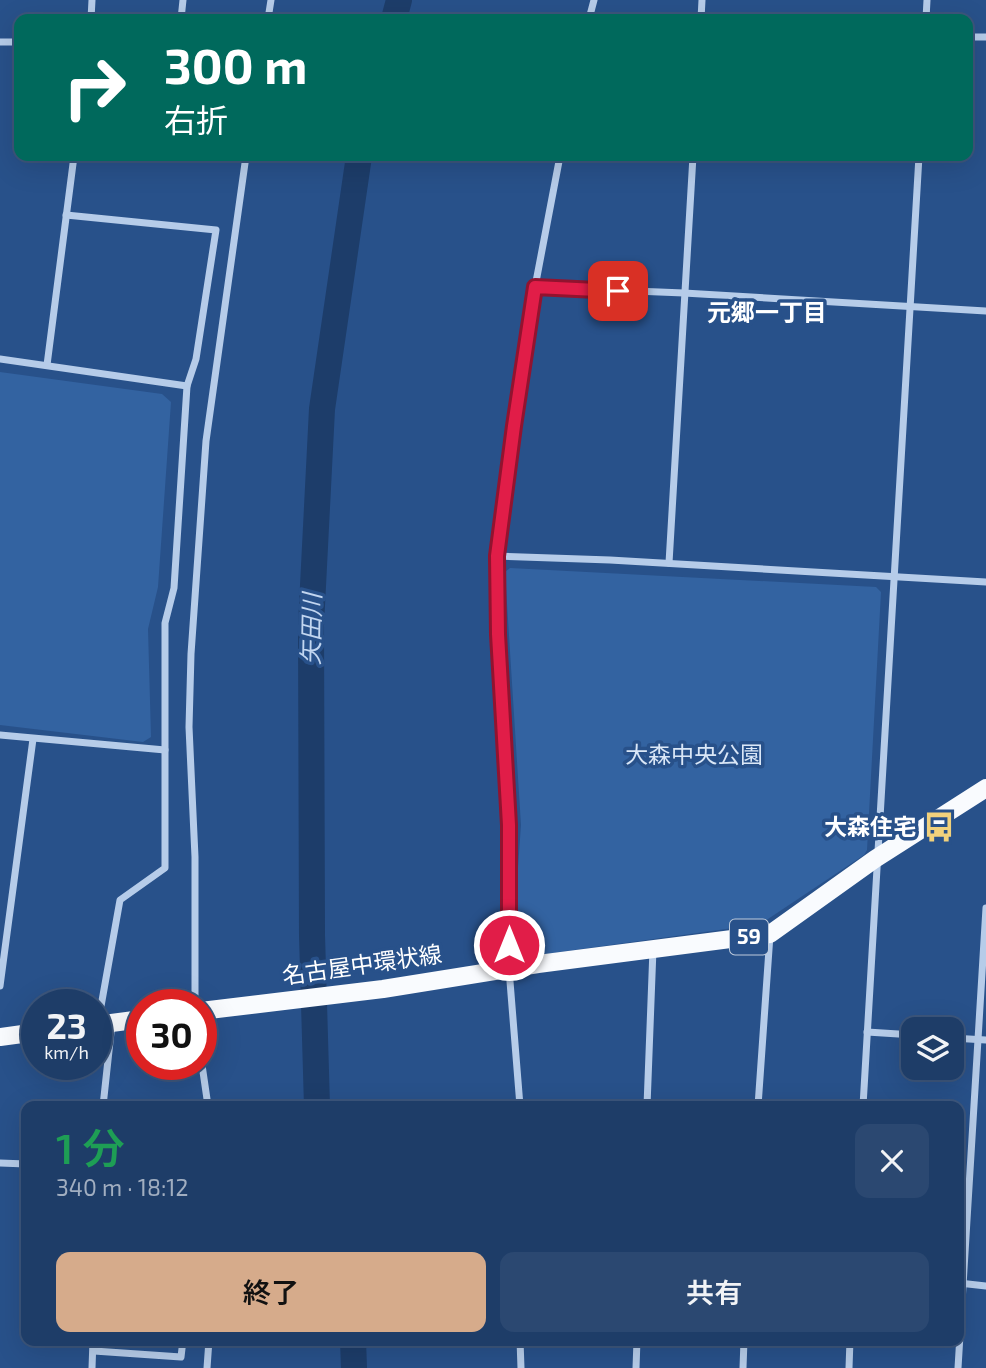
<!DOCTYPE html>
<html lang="ja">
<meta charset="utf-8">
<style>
:root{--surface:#1e3d68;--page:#2b4871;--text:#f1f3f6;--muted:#a1aec0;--line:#3c567c;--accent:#d6ab8b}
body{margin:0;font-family:"Exo 2","Noto Sans JP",sans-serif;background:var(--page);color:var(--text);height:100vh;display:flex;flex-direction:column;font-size:26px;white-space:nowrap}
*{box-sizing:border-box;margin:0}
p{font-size:23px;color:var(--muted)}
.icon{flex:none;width:38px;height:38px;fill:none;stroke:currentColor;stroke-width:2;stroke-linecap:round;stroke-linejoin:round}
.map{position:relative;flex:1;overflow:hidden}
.side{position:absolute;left:21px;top:1101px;width:943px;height:245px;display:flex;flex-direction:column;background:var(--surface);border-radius:14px;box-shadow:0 7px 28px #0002,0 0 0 2px var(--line)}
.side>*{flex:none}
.banner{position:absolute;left:14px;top:14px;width:959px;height:147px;border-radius:14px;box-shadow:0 7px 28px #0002,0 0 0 2px var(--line);background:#00695c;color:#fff;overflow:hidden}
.fabs{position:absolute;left:901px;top:1017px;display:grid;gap:14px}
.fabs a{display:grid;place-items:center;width:63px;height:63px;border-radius:14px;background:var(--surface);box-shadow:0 7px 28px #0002,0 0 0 2px var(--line);font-size:35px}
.speed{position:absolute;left:21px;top:989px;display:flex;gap:14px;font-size:35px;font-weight:700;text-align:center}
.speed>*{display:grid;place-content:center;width:91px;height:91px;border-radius:50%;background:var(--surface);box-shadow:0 7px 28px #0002,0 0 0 2px var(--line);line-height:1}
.speed small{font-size:18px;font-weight:400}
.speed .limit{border:10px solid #d22;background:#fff;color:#111}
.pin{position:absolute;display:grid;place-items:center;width:60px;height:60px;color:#fff;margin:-30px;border-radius:14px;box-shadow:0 4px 10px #0006}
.me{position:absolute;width:77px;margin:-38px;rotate:0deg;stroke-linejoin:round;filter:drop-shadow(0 0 5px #0008)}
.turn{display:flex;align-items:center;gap:24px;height:147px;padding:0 35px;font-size:32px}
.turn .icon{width:91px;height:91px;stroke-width:2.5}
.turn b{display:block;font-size:49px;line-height:60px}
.round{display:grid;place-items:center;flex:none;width:74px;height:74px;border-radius:14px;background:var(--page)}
.overview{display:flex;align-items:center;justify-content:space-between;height:119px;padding:0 35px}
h1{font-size:42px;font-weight:600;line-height:52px;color:#1e9e55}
.action{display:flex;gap:14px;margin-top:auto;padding:14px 35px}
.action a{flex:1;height:80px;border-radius:14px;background:var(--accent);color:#111;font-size:28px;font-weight:600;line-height:80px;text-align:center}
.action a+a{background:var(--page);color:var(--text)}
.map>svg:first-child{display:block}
.green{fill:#3363a1}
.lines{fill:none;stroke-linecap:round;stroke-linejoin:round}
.river{stroke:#1d3d6a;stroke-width:26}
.street{stroke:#b6cce9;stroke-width:7}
.primary{stroke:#f9fbfe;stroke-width:18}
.route-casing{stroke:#92132f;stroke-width:18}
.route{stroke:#e11d48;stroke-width:12}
.labels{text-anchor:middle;stroke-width:7;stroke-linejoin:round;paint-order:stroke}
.shield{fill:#28518a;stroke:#becbdc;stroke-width:2}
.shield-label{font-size:21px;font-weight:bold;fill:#fff}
.park-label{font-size:23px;fill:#dae7f7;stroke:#28518a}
.poi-label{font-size:23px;font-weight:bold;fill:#fff;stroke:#28518a;text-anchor:end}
.street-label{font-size:23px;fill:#fff;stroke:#28518a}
.neighbourhood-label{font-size:24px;font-weight:bold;fill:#fff;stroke:#28518a}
.water-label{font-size:24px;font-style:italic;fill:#c2d6f0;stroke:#28518a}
</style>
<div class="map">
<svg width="986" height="1368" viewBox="0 0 986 1368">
<rect width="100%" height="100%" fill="#28518a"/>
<g class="green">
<path d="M0 372 162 394 171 402 158 587 148 629 151 737 143 742 0 725Z"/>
<path d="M510 568 876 587 881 592 867 850 864 855 765 921 755 925 516 958 512 953 521 825 505 572Z"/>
</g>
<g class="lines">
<g class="river">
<path d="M394 19 399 0"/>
<path d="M317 1106 312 935 311 625 322 409 359 156"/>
<path d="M353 1340 354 1368"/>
</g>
<g class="street">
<path d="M91 19 92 0"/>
<path d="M181 19 183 0"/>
<path d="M268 19 271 0"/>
<path d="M589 19 594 0"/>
<path d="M701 19 702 0"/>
<path d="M926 19 927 0"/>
<path d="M968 37H986"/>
<path d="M0 42H19"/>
<path d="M66 215 216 230 196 359 187 386 174 588 165 623V868L120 900 98 1023"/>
<path d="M535 287 684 293 986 311"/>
<path d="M0 359 187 386"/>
<path d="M47 365 74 156"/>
<path d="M497 556 610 560 986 582"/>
<path d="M669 563 693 156"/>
<path d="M0 735 165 750"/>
<path d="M0 986 33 739"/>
<path d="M195 1004V857L189 727 191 654 206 441 246 156"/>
<path d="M867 1032 914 1035"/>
<path d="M952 1038 986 1040"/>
<path d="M201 1058 208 1106"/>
<path d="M103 1106 112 1023"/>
<path d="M520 1106 509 969V825L498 634 497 556 514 427 535 287 560 156"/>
<path d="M647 1106 653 949"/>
<path d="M758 1106 770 935"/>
<path d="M863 1106 919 156"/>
<path d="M0 1163 26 1164"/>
<path d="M959 1283 986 1286"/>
<path d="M520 1340 521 1368"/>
<path d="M94 1351 181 1357 183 1340"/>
<path d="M92 1368 93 1340"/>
<path d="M207 1368 209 1340"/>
<path d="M636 1368 637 1340"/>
<path d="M743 1368 744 1340"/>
<path d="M849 1368 850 1340"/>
<path d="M958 1368 986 908"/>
</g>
<g class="primary">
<path d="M201 1011 383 989 538 964 770 934 875 859 986 788"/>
<path d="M96 1025 142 1019"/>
<path d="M0 1037 37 1032"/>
</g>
</g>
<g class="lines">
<g class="route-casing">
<path id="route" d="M509 945V825L498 634 497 556 514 426 535 287 618 291"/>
</g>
<use href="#route" class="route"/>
</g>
<defs>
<g id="bus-bare" transform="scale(2.415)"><path d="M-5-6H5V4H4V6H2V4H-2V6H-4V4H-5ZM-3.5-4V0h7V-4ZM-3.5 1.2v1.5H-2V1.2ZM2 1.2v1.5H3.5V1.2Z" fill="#f1d17c" stroke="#28518a" stroke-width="2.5" paint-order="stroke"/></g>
</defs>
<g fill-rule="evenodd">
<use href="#bus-bare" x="939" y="827"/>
</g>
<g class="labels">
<rect class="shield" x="730" y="919.5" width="38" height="35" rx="5"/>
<g class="shield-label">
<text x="749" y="944">59</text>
</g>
<g class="park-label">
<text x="694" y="763">大森中央公園</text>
</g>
<g class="poi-label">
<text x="916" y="835">大森住宅</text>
</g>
<g class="street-label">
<text transform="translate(362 965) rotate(-8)" y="8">名古屋中環状線</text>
</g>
<g class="neighbourhood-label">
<text x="767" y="321">元郷一丁目</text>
</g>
<g class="water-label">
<text transform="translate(312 629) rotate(-89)" y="8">矢田川</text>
</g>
</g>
</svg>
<div class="fabs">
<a><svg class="icon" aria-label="layers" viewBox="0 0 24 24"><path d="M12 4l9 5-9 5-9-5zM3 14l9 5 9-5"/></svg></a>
</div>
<div class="speed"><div>23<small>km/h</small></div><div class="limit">30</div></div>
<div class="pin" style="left:618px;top:291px;background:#d93025"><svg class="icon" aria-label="arrive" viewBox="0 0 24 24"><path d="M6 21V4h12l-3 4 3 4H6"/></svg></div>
<svg class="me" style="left:509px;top:945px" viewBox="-20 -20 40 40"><circle r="17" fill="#e11d48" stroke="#fff" stroke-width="3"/><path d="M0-11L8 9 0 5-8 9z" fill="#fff"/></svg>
<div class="banner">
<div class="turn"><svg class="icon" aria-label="right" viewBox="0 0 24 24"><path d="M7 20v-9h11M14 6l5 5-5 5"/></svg><div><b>300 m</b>右折</div></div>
</div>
<section class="side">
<div class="overview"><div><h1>1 分</h1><p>340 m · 18:12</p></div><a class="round"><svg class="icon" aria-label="close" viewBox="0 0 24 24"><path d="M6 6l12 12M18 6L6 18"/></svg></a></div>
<div class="action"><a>終了</a><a>共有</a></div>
</section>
</div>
